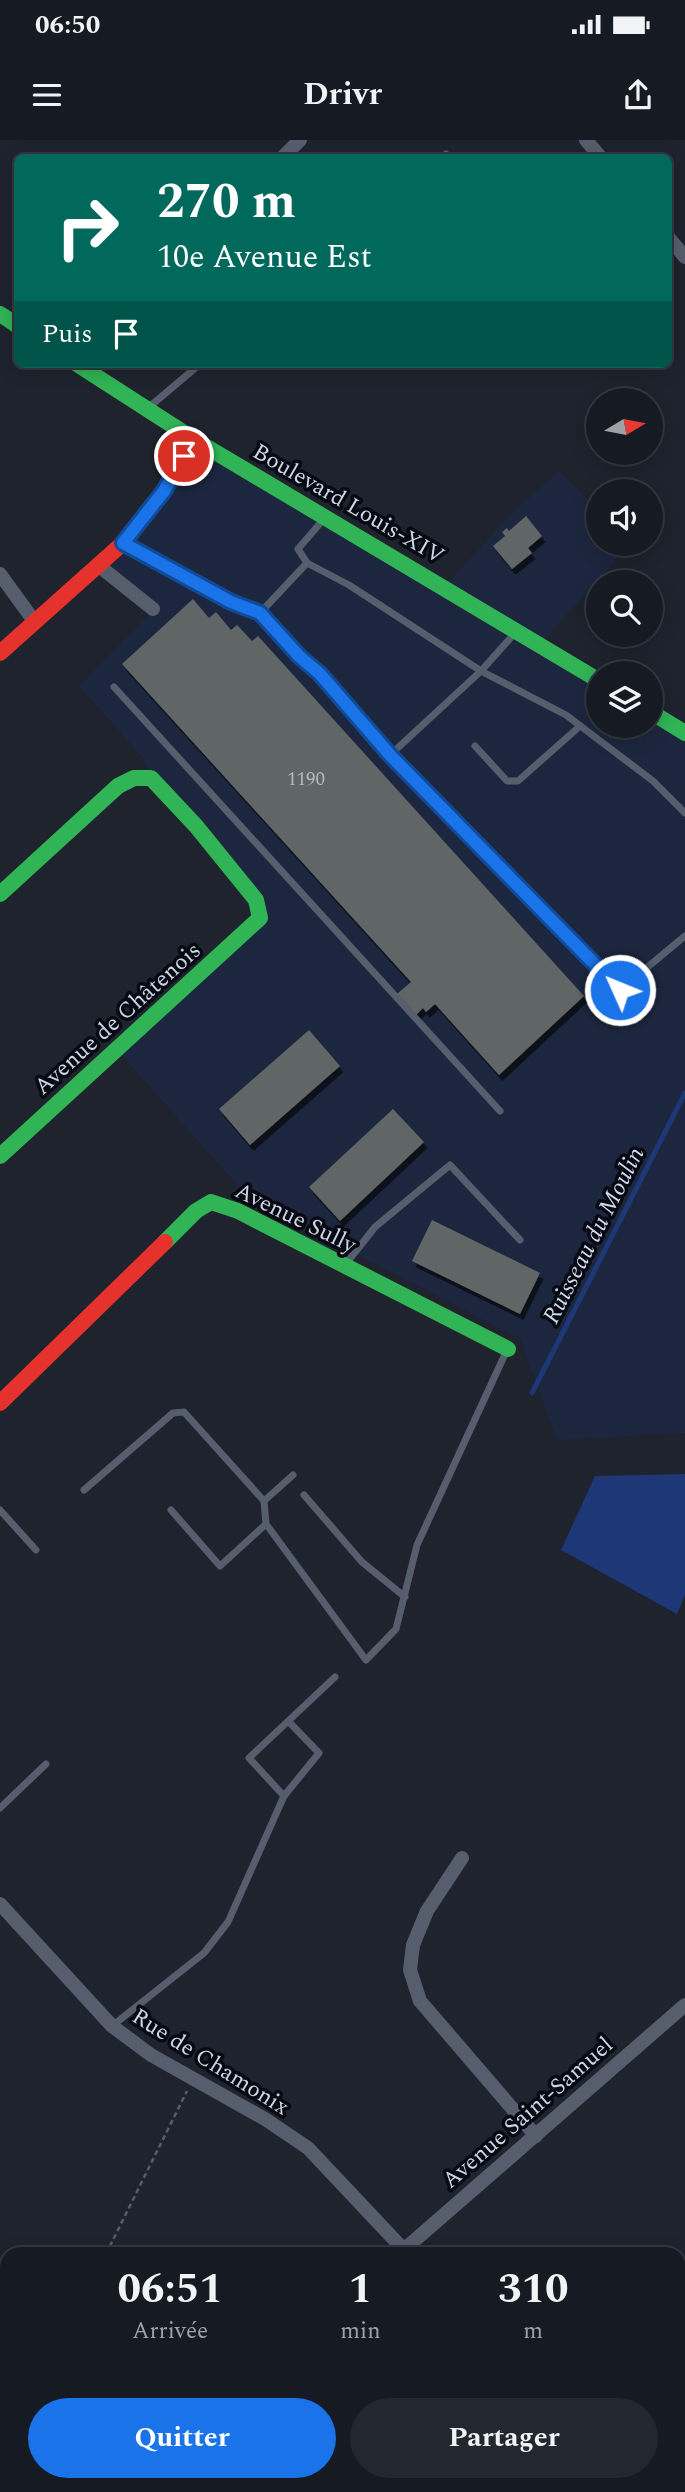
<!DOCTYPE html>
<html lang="fr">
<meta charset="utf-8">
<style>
:root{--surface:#161a22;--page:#23272f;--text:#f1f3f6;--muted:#9ea1a5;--line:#353840;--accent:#1a73e8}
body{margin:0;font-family:Spectral,serif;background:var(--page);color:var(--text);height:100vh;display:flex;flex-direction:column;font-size:26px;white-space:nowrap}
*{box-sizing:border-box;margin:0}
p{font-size:23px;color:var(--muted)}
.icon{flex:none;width:38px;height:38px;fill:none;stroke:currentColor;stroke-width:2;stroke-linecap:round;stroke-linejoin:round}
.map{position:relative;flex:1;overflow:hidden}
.sheet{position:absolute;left:0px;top:2107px;width:686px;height:245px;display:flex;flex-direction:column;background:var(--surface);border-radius:21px 21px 0 0;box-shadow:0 4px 18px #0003,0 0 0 2px var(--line)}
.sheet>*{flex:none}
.guide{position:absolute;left:14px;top:14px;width:658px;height:214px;border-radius:10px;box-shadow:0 4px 18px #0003,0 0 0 2px var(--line);background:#00695c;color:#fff;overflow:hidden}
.needle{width:46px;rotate:80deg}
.tools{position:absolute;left:586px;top:248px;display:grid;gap:14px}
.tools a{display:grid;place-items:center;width:77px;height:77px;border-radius:50%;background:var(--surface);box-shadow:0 4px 18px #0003,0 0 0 2px var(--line);font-size:35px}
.pin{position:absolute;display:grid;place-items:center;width:60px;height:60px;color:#fff;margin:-30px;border:4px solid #fff;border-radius:50%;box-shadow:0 2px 7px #0007}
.me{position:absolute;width:77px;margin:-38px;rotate:314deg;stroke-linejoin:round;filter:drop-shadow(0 0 5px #0008)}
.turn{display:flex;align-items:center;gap:24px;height:147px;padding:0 28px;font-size:32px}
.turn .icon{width:91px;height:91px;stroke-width:2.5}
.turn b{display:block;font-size:49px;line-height:60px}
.then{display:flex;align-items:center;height:66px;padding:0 28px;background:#0003;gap:14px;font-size:26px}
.eta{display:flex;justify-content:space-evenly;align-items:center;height:119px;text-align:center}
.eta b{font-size:42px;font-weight:700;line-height:49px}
.button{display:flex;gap:14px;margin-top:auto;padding:14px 28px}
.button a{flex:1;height:80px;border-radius:42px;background:var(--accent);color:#fff;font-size:28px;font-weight:700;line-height:80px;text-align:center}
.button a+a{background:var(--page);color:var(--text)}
.status{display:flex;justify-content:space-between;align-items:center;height:49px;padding:0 35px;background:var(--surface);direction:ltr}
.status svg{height:19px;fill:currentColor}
header{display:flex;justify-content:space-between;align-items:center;height:91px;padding:0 28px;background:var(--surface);font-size:32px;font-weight:700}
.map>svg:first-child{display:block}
.built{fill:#1c273f}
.water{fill:#1d3777}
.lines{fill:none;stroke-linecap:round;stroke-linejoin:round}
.stream{stroke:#1d3777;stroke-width:5}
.building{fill:#616565;filter:url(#shadow)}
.path{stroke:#565c69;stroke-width:2.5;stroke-dasharray:5 3.5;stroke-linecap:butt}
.lane{stroke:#565e6e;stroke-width:7}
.street{stroke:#565e6e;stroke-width:14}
.fast{stroke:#30b455;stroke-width:16}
.jam{stroke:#e5322d;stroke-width:16}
.route-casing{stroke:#114b97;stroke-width:18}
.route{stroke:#1a73e8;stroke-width:12}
.labels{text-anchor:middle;stroke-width:7;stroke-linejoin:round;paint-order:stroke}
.number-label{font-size:19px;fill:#b3b8c3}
.street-label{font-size:23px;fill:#ced4e2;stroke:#070a13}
.water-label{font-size:24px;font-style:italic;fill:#d0daef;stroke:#070a13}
</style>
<div class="status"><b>06:50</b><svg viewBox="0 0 49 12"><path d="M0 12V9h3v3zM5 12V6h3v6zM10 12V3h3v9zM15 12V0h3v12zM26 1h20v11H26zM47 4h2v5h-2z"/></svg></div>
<header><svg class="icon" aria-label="menu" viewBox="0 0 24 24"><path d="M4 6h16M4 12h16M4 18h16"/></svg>Drivr<svg class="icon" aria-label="share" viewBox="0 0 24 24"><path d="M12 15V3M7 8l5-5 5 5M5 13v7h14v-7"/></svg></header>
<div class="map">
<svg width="685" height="2352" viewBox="0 0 685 2352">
<defs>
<filter id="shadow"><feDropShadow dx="3.5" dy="6" stdDeviation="0" flood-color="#0009"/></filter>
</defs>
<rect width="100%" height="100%" fill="#1e232e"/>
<path class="built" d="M195 300 445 446 518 367 560 331 598 371V404L630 405 553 490 539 503 598 540V586H651V572L685 593V1293L557 1300 520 1199 248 1057 117 910 260 778 151 638 144 619 79 546 153 470 98 425Z"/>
<path class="water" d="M685 1334V1455L677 1474 561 1410 595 1336Z"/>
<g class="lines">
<path class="stream" d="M532 1253 685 953"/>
</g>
<g class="building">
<path d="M526 376 542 396 528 408 532 413 512 429 493 406 505 396 502 392 507 388 509 391Z"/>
<path d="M193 459 209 478 216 472 231 490 237 485 252 501 258 496 584 856 499 935 435 864 426 872 423 868 416 875 397 854 411 842 122 524Z"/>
<path d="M309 890 340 926 250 1005 219 969Z"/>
<path d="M393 969 424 1002 340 1081 309 1047Z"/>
<path d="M432 1080 540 1133 520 1174 412 1121Z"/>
</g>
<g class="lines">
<g class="path">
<path d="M106 2114 187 1951"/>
<path d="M0 2263 7 2256"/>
</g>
<g class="lane">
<path d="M443 18 446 14"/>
<path d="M148 268 200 224"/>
<path d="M323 380 298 409 307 423 349 445 481 531 566 575 653 641 685 673"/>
<path d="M127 405 231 462 260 473 299 516 320 534 390 615 620 850 685 796"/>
<path d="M260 473 307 423"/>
<path d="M114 547 500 971"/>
<path d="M475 606 507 641H518L580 586"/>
<path d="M390 615 481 531 515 493"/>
<path d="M345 1125 375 1087 450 1025 520 1100"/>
<path d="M84 1350 173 1273 184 1272 264 1361 266 1384 366 1520 396 1489 417 1405 506 1212"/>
<path d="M304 1355 362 1422 405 1457"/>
<path d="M264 1361 293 1335"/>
<path d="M0 1370 36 1410"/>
<path d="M171 1370 220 1426 266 1384"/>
<path d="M284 1656 319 1613 289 1582"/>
<path d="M0 1668 46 1624"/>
<path d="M112 1886 204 1813 228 1782 284 1656 249 1618 335 1537"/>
</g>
<g class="street">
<path d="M586 0 601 18"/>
<path d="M282 18 300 0"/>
<path d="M668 97 685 117"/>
<path d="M98 425 153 469"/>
<path d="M0 434 34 481"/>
<path d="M462 1718 427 1771 413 1805 410 1830 420 1861 536 1996"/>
<path d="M0 1764 112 1886 151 1915 265 1979 308 2008 404 2110"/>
<path d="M399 2114 685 1865"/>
<path d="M268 2345 275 2352"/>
<path d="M139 2352 147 2345"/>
</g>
<g class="fast">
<path d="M0 174 18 186"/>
<path d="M77 224 195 300 598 540"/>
<path d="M651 572 685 593"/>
<path d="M0 754 118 646 134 638H151L196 686 256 760 260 778 0 1016"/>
<path d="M165 1102 196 1071 211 1062 238 1071 508 1209"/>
</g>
<g class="jam">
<path d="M0 513 123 403 164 351 195 300"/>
<path d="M0 1263 165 1102"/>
</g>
</g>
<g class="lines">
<g class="route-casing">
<path id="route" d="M184 316 164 351 123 403 231 462 260 473 299 516 320 534 390 615 620 850"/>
</g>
<use href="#route" class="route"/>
</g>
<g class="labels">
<g class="number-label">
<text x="306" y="645">1190</text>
</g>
<g class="street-label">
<text transform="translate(349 363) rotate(30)" y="8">Boulevard Louis-XIV</text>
<text transform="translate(117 878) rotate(-42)" y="8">Avenue de Châtenois</text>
<text transform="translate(296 1077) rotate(26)" y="8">Avenue Sully</text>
<text transform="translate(211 1921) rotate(32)" y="8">Rue de Chamonix</text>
<text transform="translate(527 1972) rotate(-41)" y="8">Avenue Saint-Samuel</text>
</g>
<g class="water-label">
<text transform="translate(593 1095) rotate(-63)" y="8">Ruisseau du Moulin</text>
</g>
</g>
</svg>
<div class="tools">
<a><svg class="needle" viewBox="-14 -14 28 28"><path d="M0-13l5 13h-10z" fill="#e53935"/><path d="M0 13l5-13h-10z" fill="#9ea1a5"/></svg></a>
<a><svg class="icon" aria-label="sound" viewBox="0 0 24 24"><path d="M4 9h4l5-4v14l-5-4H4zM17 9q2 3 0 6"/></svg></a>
<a><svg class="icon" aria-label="search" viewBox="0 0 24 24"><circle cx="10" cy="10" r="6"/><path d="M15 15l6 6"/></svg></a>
<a><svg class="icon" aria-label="layers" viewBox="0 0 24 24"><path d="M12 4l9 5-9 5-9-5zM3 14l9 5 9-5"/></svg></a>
</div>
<div class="pin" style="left:184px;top:316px;background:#d93025"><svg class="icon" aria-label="arrive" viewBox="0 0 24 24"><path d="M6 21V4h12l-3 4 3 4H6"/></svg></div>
<svg class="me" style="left:620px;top:850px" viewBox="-20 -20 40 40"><circle r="17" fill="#1a73e8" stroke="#fff" stroke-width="3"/><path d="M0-11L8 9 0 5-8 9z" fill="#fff"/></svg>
<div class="guide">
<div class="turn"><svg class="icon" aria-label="right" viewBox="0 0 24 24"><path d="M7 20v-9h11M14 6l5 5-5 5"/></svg><div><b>270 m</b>10e Avenue Est</div></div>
<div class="then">Puis<svg class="icon" aria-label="arrive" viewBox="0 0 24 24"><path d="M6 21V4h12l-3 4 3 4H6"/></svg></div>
</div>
<section class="sheet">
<div class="eta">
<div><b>06:51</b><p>Arrivée</p></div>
<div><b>1</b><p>min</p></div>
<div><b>310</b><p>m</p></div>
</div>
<div class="button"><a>Quitter</a><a>Partager</a></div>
</section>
</div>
